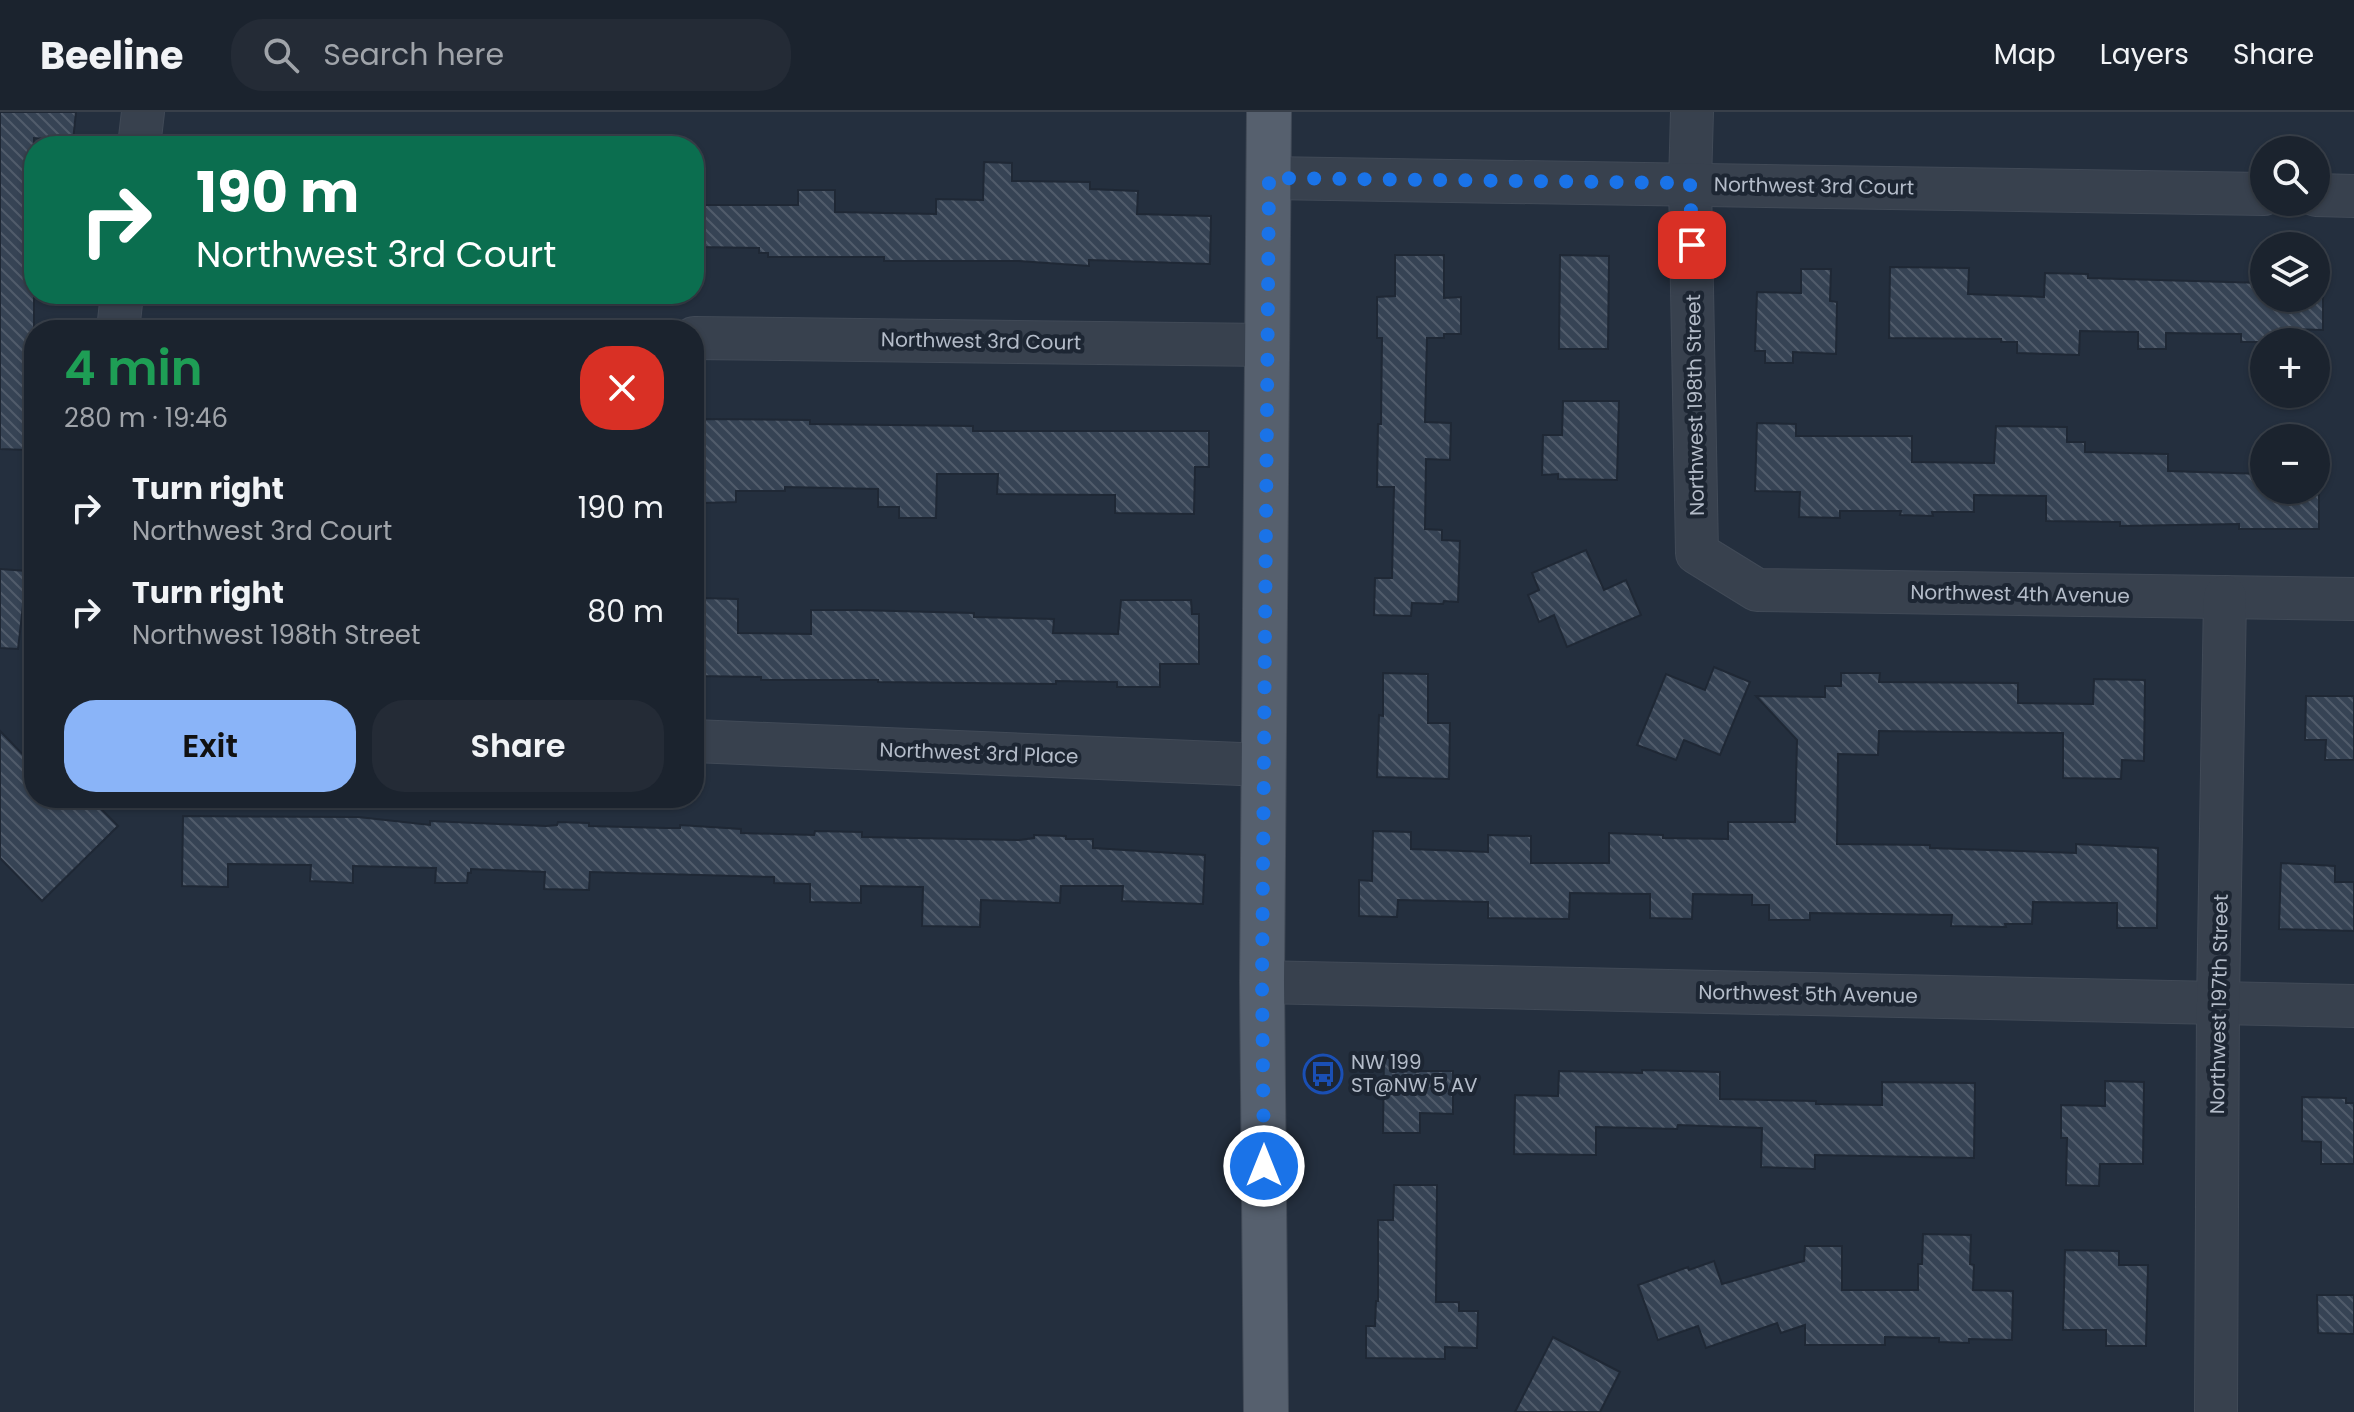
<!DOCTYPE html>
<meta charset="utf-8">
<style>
:root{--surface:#1b232e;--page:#242b36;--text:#f1f3f6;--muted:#a0a4aa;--line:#39404a;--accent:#8ab4f8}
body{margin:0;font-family:Poppins,sans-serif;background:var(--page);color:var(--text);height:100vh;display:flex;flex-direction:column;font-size:30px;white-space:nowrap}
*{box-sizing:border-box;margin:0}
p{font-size:26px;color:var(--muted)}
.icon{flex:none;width:44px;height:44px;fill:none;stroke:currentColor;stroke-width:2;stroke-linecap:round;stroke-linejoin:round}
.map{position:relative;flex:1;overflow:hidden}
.details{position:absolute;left:24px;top:208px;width:680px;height:488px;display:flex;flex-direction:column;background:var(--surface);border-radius:32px;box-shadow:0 2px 6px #0004,0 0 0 2px var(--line)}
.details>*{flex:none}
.banner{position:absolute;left:24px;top:24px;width:680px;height:168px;border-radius:32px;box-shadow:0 2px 6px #0004,0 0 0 2px var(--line);background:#0b6e4f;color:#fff;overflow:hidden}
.controls{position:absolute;left:2250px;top:24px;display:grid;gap:16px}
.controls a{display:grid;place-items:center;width:80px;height:80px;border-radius:50%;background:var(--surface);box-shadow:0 2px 6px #0004,0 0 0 2px var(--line);font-size:40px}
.pin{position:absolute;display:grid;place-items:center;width:68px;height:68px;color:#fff;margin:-34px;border-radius:16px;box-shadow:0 4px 12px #0006}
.me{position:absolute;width:88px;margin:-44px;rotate:0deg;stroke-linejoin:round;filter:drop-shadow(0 0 6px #0008)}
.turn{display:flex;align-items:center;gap:28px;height:168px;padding:0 40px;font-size:36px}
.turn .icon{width:104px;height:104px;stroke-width:2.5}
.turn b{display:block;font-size:56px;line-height:68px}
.round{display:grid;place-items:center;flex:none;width:84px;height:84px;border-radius:32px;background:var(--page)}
.head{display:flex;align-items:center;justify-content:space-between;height:136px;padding:0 40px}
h1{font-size:48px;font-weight:600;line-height:60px;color:#1e9e55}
.action{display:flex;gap:16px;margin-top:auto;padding:16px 40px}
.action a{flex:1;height:92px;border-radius:32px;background:var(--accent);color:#111;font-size:32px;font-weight:600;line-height:92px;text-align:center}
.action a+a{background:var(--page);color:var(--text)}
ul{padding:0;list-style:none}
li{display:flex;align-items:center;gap:24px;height:104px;padding:0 40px}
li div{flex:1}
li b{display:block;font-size:30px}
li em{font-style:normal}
header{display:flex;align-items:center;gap:48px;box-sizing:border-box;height:112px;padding:0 40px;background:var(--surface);border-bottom:2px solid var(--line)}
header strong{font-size:38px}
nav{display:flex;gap:44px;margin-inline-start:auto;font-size:28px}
.search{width:560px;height:72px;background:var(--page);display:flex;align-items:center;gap:20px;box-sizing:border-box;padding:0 28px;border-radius:32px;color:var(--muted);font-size:30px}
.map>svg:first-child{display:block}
.building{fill:url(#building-back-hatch);stroke:#1f2835;stroke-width:2}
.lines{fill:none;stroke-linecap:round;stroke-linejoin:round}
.minor-casing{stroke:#414a57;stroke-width:44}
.major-casing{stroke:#414a57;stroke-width:46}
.minor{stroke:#38414e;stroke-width:42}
.major{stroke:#56606e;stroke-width:44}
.route{stroke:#1a73e8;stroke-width:14;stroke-dasharray:0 25.2}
.labels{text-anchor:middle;stroke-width:8;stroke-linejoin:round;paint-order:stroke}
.street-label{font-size:20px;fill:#b4bcc9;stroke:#1d2633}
.poi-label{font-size:20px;fill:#b4bcc9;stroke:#1d2633;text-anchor:start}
</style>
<header>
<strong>Beeline</strong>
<div class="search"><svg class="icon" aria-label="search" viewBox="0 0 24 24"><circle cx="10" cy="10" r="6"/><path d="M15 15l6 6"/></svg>Search here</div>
<nav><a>Map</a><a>Layers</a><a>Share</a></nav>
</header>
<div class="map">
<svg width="2354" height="1300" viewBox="0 0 2354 1300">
<defs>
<pattern id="building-back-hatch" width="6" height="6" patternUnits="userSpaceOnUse" patternTransform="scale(2)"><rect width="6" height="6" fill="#364354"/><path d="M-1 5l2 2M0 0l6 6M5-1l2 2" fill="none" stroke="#515c6b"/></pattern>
</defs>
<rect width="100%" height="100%" fill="#242f3e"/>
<g class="building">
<path d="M0 0H76L73 29 34 26V312L29 311 27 338 0 337Z"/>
<path d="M984 50 1012 51V69L1090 70V77L1138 79 1137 102 1211 104 1210 152 1089 148V154L1019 149H884V145H768V141H759V136L694 135V93H798V78H835V100L936 102V87L983 88Z"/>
<path d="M1395 143H1444V186L1461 185V222H1444V226H1427L1425 310 1451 311 1450 348 1426 347 1425 417 1442 418V428L1460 429 1458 490 1444 489 1443 492 1412 491 1411 504 1374 503 1375 466H1392L1394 375H1377L1378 312H1381L1382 226H1377V185L1395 184Z"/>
<path d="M1560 143 1609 144 1608 237H1559Z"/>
<path d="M1890 155 1969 156 1968 182 2044 185 2045 161 2088 162V166L2264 171V186H2323V218L2291 217V230H2241V222L2166 221V237H2138V220L2080 219 2079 243 2017 241V230H2001V227L1889 226Z"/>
<path d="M1801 157H1831L1830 189 1837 190 1836 242 1793 240V251H1765V239H1755L1757 180 1801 181Z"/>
<path d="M1563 289H1619L1617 368 1558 367V362L1542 363 1543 323H1562Z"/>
<path d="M694 307 810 308V312L973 314V319H1209V355H1195L1194 402 1115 401V383L997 382 998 362H937L936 406H899V395H878V377L785 375V379H736V390L703 391 694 390Z"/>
<path d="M1757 311 1796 312V324H1912V350L1994 351 1996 314 2067 315V330H2085V340L2168 342V359L2264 362V378H2319V417H2239V412L2120 414V410L2046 409V384L1974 383V400H1932L1933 404 1900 403 1901 399H1840V406L1799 405 1800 380 1755 379Z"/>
<path d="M1586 438 1604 478 1626 468 1641 503 1567 535 1554 503 1539 510 1528 483 1539 478 1532 461Z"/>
<path d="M0 457 27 459 18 537 0 536Z"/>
<path d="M700 486 738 487V521L811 522V498H856L974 501V505L1054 507 1053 521 1118 522 1121 488H1191L1192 502H1199V552H1160V575H1117V570L1056 569V572L878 570V568H761V565L694 564V494H700Z"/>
<path d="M1714 555 1750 570 1720 643 1684 628 1676 648 1637 633 1666 562 1705 578Z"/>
<path d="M1383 561 1428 562V611H1450L1449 667 1377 665 1379 603 1383 604Z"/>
<path d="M1841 561H1880L1879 570 2018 571V591L2093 592 2094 567 2145 568 2144 649 2122 648 2121 667 2063 666V621L1879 619 1878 643 1838 642 1837 732 1930 733V736L2076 741V732L2158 736 2157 816H2117V791L2033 790 2032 812H2005L2006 815 1951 814 1952 803 1810 801V808H1769V793H1752V783L1693 782 1692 807 1650 806V782L1570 781 1569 807 1488 806V790L1398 788 1397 805 1359 804V768L1372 769 1373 719 1411 720V737L1488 740V723L1531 724V751H1609V721L1663 723V726L1728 727V710H1795L1797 628 1756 584 1825 585V574H1841Z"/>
<path d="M2306 584H2354V648H2325L2326 628H2305Z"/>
<path d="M0 619 34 654V686H90L118 714 42 789 0 746Z"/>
<path d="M183 704 358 705 430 713V709L546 714 557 713 558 710 589 711V714L666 716H680V713L741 717V721L814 723 815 719 862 720V725L1019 728 1034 726V723L1066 724V727H1093V736L1205 743 1203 792 1122 789 1123 774H1061L1060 791 981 788 980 815 922 814 923 775 861 774V791L810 790V772L774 771V765L590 760 589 778 544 777 545 760 471 757V761H468L467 771H435L436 756 353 754V771L310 769 311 753 228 752V775L182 774Z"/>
<path d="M2281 751 2335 754V770H2354V819L2279 817Z"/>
<path d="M1384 942 1412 943V959H1453V1002L1420 1001V1021H1383Z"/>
<path d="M1642 958 1720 960V987L1816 989V992L1882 993V970L1975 971 1974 1046 1815 1043V1057L1761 1055 1762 1016 1678 1013 1677 1017 1596 1015V1043L1514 1042 1515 983 1558 984 1559 959 1642 961Z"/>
<path d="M2105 969 2144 970 2143 1052H2100L2099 1074 2066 1073 2067 1026H2061V993L2105 994Z"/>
<path d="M2302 985 2346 986V991H2354V1052H2321V1030L2302 1029Z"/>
<path d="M1394 1073H1437L1436 1190H1459V1199H1478L1477 1236 1445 1235V1247L1366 1246V1214H1375L1376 1189H1378V1108H1393Z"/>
<path d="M1923 1122 1971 1123 1970 1152 1974 1153 1973 1178 2013 1179 2012 1228 1969 1227V1231L1939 1230V1226L1885 1225V1233H1805V1213L1781 1221 1777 1211 1706 1236 1698 1214 1658 1228 1638 1173 1688 1155 1689 1158 1714 1149 1722 1172 1804 1149 1805 1134H1842V1178H1918V1152H1922Z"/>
<path d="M2065 1138 2119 1139V1153H2148L2146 1234H2106V1218H2063Z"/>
<path d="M2317 1183H2354V1222L2318 1221Z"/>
<path d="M1553 1225 1620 1260 1600 1300H1515Z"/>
</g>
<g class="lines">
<g class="minor-casing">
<g id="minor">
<path d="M1692 0 1690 71 1697 441 1757 478 2354 487"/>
<path d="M139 34 143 0"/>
<path d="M1269 66 2264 82"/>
<path d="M2316 83 2354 84"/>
<path d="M118 218 122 182"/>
<path d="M694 226 1267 233"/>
<path d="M694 629 1264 653"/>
<path d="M1262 870 2354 894"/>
<path d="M2216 1300 2218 891 2225 485"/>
</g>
</g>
<g class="major-casing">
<path id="major" d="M1266 1300 1262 870 1269 0"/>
</g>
<use href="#minor" class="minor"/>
<use href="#major" class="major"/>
</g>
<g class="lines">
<path class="route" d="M1264 1054 1262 870 1269 66 1690 71 1692 133"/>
</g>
<defs>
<g id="bus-ring" transform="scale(2)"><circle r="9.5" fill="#1d2633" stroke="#1a4fb4" stroke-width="1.5"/><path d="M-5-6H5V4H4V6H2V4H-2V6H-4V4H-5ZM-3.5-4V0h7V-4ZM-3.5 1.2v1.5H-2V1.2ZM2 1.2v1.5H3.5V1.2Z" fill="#1a4fb4"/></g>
</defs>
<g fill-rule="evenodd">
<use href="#bus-ring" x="1323" y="962"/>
</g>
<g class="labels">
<g class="street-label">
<text transform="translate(1814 74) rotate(1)" y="7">Northwest 3rd Court</text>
<text transform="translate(981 229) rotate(1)" y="7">Northwest 3rd Court</text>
<text transform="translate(1695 293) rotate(-91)" y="7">Northwest 198th Street</text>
<text transform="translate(2020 482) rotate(1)" y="7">Northwest 4th Avenue</text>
<text transform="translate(979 641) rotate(2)" y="7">Northwest 3rd Place</text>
<text transform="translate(1808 882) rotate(1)" y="7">Northwest 5th Avenue</text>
<text transform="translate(2219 892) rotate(-89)" y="7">Northwest 197th Street</text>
</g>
<g class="poi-label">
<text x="1351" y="957">NW 199<tspan x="1351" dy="23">ST@NW 5 AV</tspan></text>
</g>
</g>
</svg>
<div class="controls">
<a><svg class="icon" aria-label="search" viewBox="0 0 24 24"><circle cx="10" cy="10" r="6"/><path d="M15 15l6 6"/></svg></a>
<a><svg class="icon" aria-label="layers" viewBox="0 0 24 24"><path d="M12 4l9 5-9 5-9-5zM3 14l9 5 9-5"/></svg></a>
<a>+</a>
<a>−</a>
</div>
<div class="pin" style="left:1692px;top:133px;background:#d93025"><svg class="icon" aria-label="arrive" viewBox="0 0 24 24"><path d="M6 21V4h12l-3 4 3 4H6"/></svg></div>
<svg class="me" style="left:1264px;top:1054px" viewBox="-20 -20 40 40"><circle r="17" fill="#1a73e8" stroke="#fff" stroke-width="3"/><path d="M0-11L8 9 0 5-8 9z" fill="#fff"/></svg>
<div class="banner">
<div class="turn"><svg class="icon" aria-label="right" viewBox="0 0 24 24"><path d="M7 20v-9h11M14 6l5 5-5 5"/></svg><div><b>190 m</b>Northwest 3rd Court</div></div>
</div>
<section class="details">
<div class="head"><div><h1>4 min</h1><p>280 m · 19:46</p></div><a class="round" style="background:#d93025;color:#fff"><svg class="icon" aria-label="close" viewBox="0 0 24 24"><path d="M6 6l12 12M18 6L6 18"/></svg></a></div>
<ul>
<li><svg class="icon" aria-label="right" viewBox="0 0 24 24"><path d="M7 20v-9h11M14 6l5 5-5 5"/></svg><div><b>Turn right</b><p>Northwest 3rd Court</p></div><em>190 m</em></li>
<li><svg class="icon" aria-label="right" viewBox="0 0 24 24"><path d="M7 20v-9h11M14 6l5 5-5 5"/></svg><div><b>Turn right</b><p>Northwest 198th Street</p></div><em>80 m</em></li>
</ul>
<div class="action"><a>Exit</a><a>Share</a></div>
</section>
</div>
